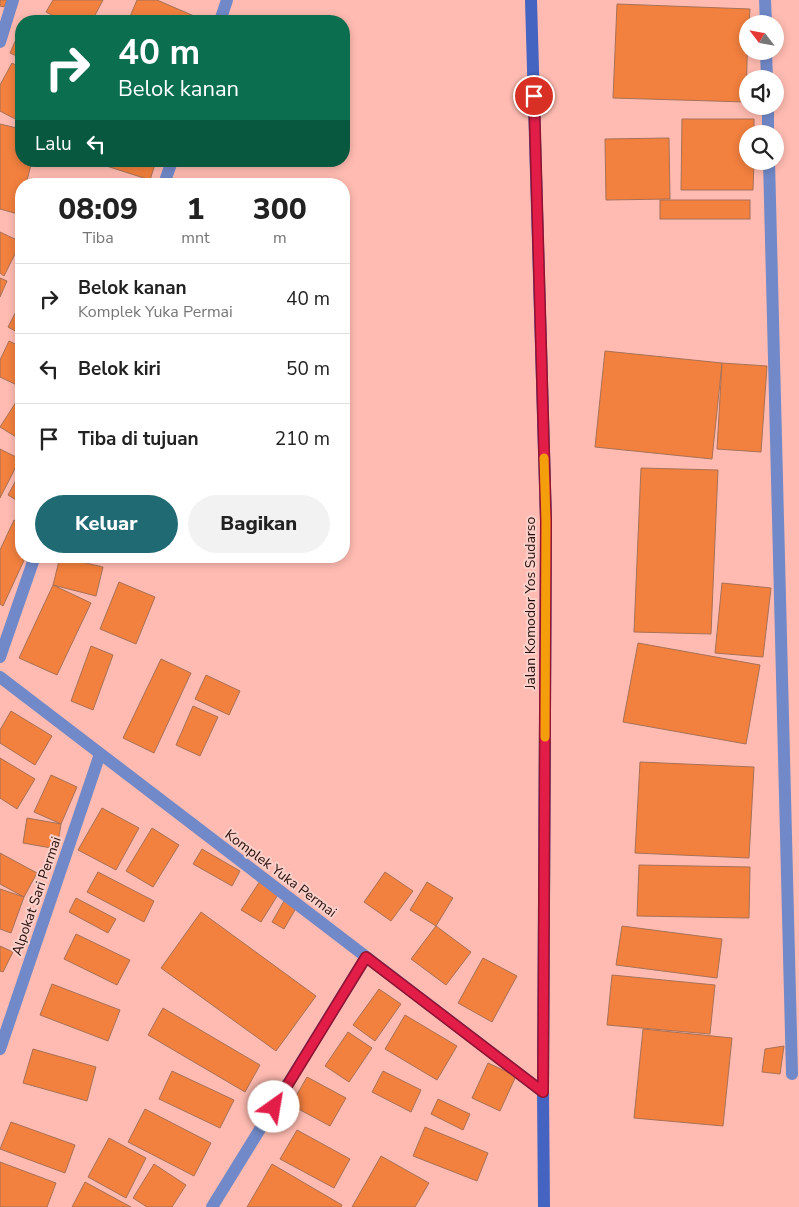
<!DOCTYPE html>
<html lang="id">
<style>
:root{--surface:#fff;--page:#f2f2f2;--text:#222;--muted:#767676;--line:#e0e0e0;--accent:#206a74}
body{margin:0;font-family:"Nunito Sans",sans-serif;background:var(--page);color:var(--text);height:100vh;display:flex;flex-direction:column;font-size:19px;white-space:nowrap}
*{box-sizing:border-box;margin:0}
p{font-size:16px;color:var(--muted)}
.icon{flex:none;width:28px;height:28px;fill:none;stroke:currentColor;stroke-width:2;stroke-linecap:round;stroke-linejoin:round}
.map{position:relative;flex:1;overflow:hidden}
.drawer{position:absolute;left:15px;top:178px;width:335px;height:385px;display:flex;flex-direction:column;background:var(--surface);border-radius:20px;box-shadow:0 2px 8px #0003}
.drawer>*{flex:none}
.hud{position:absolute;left:15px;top:15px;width:335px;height:152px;border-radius:20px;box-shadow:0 2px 8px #0003;background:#0b6e4f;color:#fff;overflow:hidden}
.needle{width:32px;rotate:301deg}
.fabs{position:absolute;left:739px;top:15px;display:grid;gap:10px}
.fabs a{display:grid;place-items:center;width:45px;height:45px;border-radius:50%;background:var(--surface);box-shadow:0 2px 8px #0003;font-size:25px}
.pin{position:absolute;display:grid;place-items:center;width:42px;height:42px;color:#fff;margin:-21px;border:2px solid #fff;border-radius:50%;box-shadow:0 1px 5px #0007}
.me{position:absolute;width:55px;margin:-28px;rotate:32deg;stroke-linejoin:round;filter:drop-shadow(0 0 4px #0008)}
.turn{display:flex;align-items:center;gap:18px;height:105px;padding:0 20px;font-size:22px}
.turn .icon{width:65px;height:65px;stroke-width:2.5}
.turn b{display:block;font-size:35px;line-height:42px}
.then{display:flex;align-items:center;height:48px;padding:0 20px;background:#0003;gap:10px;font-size:19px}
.eta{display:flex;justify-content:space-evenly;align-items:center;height:85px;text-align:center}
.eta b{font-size:30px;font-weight:800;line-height:35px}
.cta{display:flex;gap:10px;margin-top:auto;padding:10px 20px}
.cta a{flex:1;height:58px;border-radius:30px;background:var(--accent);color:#fff;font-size:20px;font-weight:800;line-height:58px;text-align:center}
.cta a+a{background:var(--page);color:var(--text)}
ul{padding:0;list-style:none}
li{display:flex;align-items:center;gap:15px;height:70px;padding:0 20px;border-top:1px solid var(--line)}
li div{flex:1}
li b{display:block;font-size:19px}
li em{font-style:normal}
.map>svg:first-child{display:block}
.building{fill:#f2803e;stroke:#a87156}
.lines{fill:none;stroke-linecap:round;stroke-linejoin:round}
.street{stroke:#7189c8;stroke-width:12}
.secondary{stroke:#4563c0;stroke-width:12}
.route-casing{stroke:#92132f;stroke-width:12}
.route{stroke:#e11d48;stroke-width:9}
.slow{stroke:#f59e0b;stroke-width:9}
.labels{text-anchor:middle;stroke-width:4;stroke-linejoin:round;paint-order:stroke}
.street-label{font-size:14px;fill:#250e0b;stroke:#fad0ca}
</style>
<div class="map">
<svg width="799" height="1207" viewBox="0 0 799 1207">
<rect width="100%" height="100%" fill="#ffbbb1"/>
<g class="building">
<path d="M0 0H7L4 7 0 6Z"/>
<path d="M53 0H103L92 21H64L46 12Z"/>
<path d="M137 0H157L201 19 200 21H128Z"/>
<path d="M617 4 750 9 749 24H748L746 102 613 98Z"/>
<path d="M21 28V58L10 53Z"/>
<path d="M12 63 21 68V122L0 111V85Z"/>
<path d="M682 119H754V134H748V161H754L753 190H681Z"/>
<path d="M0 124 21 129V161H32L26 184H21V201L18 214 0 209Z"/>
<path d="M669 138 670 199 606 200 605 139Z"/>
<path d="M91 161H156L150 180Z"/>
<rect x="660" y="200" width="90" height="19"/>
<path d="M0 232 21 242 4 276 0 273Z"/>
<path d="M0 278 7 281 0 297Z"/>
<path d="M21 302V334L8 327Z"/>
<path d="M9 341 21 347V387L0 377V360Z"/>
<path d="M605 351 722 363 712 459 595 447Z"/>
<path d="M722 363 767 366 761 452 717 449Z"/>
<path d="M18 399 21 402V440L0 427Z"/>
<path d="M0 449 20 459 0 498Z"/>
<path d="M641 468 718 470 711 634 634 632Z"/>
<path d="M21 471V503L8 495Z"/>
<path d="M14 520 21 523V556H26L3 606 0 604V550Z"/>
<path d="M60 557 103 567 96 596 53 585Z"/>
<path d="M119 582 155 597 136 644 100 629Z"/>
<path d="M722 583 771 588 763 657 715 653Z"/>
<path d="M53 585 91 603 57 675 19 658Z"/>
<path d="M638 643 760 665 746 744 623 722Z"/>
<path d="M91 646 113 655 93 710 71 701Z"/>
<path d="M161 659 191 673 154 753 123 738Z"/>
<path d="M206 675 240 691 229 715 195 699Z"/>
<path d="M193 706 218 717 200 756 176 745Z"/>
<path d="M11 711 52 736 35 765 0 743V730Z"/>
<path d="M0 758 35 779 17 809 0 798Z"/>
<path d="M640 762 754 767 749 858 635 853Z"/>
<path d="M51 775 77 787 61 824 34 812Z"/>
<path d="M102 808 139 828 116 870 78 850Z"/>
<path d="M27 818 61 824 57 849 23 843Z"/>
<path d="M152 828 179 845 153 887 126 871Z"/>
<path d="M202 849 240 871 232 886 193 864Z"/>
<path d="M0 853 37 873 24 897 0 884Z"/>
<path d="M639 865 750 867 749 918 637 916Z"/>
<path d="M98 872 154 901 144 922 87 892Z"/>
<path d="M385 872 413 891 391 921 364 902Z"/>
<path d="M260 881 279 893 261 922 241 910Z"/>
<path d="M427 882 453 898 436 926 410 910Z"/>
<path d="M0 889 24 897 11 933 0 929Z"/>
<path d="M76 898 116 919 108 933 69 912Z"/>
<path d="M284 901 296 908 284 929 272 922Z"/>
<path d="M201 912 316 996 276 1051 161 968Z"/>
<path d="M436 926 471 952 446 985 411 959Z"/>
<path d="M622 926 722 939 717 978 616 965Z"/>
<path d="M76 934 130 960 117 985 64 959Z"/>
<path d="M0 946 13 952 3 972 0 971Z"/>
<path d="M483 958 517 976 492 1022 458 1003Z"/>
<path d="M612 975 715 985 710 1034 607 1025Z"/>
<path d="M52 984 120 1010 108 1041 40 1015Z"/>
<path d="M379 989 401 1004 375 1041 353 1025Z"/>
<path d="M163 1008 260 1065 245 1092 148 1035Z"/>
<path d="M405 1015 457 1046 437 1080 385 1049Z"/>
<path d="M643 1029 732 1038 723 1126 634 1118Z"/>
<path d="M348 1032 372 1048 349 1082 325 1066Z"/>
<path d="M784 1046 780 1074 762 1072 765 1049Z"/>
<path d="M33 1049 96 1067 87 1101 23 1083Z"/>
<path d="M488 1063 516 1076 500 1111 472 1098Z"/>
<path d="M172 1071 234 1100 220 1128 159 1099Z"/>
<path d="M383 1071 421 1090 411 1112 372 1092Z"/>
<path d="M307 1077 346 1098 330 1126 291 1105Z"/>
<path d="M438 1099 470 1114 463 1130 431 1114Z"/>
<path d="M145 1109 211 1143 194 1176 128 1142Z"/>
<path d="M11 1122 75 1145 65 1173 0 1149Z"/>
<path d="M425 1127 488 1153 477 1181 413 1156Z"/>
<path d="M297 1130 350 1159 334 1188 280 1159Z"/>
<path d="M109 1138 146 1158 126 1198 88 1177Z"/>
<path d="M381 1156 429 1183 415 1207H352Z"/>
<path d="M0 1162 56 1183 47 1207H0Z"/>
<path d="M154 1164 186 1185 172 1207H147L133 1198Z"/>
<path d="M272 1164 342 1205 341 1207H247Z"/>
<path d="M85 1182 131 1207H72Z"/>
</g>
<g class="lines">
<g class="street">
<path d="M765 0 766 24"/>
<path d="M220 21 227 0"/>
<path d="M0 42 13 0"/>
<path d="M766 51 767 79"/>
<path d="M768 106V134"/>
<path d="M769 161 792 1074"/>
<path d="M164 184 172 161"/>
<path d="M0 657 35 556"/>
<path d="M0 677 543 1092"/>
<path d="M0 1049 100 754"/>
<path d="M212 1207 366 957"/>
</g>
<path class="secondary" d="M531 0 546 521 543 1092 544 1207"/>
</g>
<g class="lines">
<g class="route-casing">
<path id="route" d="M274 1107 366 957 543 1092 546 521 534 96"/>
</g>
<use href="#route" class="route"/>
<path class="slow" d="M544 458 546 521 545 737"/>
</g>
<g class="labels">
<g class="street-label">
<text transform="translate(530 603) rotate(-90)" y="5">Jalan Komodor Yos Sudarso</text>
<text transform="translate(281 873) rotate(37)" y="5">Komplek Yuka Permai</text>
<text transform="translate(36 896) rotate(-71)" y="5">Alpokat Sari Permai</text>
</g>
</g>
</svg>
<div class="fabs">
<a><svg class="needle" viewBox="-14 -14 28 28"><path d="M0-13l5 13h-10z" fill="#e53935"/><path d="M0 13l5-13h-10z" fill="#767676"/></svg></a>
<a><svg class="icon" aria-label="sound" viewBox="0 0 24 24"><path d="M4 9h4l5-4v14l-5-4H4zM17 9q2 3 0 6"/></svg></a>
<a><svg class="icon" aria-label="search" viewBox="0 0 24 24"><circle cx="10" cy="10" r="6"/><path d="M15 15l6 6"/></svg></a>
</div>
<div class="pin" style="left:534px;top:96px;background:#d93025"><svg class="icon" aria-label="arrive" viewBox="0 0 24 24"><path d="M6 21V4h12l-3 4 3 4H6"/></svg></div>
<svg class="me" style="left:274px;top:1107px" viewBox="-20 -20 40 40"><circle r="19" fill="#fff"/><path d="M0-13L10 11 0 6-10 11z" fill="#e11d48"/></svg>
<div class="hud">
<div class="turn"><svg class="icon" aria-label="right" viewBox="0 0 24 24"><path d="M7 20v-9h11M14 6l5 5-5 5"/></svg><div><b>40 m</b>Belok kanan</div></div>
<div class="then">Lalu<svg class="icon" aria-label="left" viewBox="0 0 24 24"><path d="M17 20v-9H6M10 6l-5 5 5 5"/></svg></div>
</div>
<section class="drawer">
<div class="eta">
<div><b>08:09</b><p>Tiba</p></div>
<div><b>1</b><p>mnt</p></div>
<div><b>300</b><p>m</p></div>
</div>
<ul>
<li><svg class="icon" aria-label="right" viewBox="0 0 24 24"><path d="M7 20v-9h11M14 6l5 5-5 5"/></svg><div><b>Belok kanan</b><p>Komplek Yuka Permai</p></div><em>40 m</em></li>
<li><svg class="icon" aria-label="left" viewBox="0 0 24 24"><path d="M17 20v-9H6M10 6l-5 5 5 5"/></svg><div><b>Belok kiri</b></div><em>50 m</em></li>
<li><svg class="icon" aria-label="arrive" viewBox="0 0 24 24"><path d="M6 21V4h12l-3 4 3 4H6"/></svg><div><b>Tiba di tujuan</b></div><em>210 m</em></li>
</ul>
<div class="cta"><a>Keluar</a><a>Bagikan</a></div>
</section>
</div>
